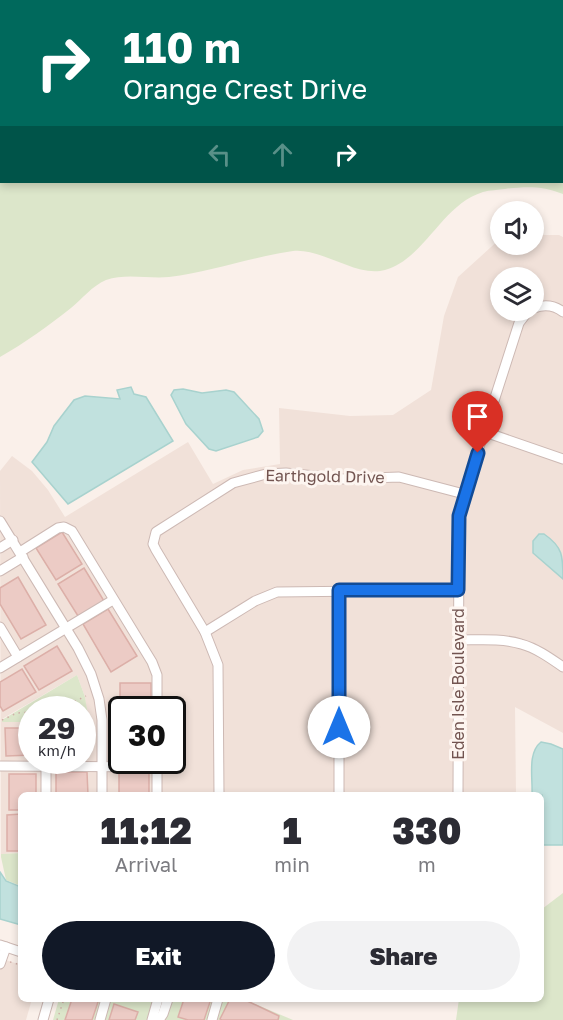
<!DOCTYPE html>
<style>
:root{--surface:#fff;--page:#f2f2f3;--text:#2b2b33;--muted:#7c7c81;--accent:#111827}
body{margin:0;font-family:"Golos Text",sans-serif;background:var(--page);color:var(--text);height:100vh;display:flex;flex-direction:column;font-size:22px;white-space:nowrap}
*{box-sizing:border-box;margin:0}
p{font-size:20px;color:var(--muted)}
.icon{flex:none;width:33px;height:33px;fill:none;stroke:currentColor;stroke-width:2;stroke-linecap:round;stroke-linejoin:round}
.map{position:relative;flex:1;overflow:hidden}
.details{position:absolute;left:18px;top:792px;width:526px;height:210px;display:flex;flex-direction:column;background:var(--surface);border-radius:9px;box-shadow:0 3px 9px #0003}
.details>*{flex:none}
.top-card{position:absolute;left:0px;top:0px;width:564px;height:183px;box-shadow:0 3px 9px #0003;background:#00695c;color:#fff;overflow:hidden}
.buttons{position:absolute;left:490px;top:201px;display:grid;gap:12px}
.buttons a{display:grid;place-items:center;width:54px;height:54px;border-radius:50%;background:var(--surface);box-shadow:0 3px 9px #0003;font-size:30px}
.speed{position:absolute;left:18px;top:696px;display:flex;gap:12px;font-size:30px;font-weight:700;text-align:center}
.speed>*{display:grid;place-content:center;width:78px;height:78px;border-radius:50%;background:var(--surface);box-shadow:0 3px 9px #0003;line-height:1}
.speed small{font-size:15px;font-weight:400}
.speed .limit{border:3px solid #111;border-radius:9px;background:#fff;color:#111}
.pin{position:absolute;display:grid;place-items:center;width:51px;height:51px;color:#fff;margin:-62px -26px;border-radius:50% 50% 50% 0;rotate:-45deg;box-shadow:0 0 6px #0007}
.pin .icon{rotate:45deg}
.me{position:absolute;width:66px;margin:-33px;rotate:0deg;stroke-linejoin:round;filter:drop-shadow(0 0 4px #0008)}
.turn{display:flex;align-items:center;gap:21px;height:126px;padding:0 24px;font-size:27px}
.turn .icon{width:78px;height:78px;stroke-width:2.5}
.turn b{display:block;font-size:42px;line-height:51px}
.lanes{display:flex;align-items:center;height:57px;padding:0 24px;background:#0003;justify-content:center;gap:30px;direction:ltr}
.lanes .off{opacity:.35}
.eta{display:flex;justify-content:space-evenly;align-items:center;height:102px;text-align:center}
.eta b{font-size:36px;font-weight:800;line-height:42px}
.button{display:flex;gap:12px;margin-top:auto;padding:12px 24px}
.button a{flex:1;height:69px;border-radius:36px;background:var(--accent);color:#fff;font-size:24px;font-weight:800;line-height:69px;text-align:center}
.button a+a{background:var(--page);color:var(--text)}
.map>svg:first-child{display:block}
.residential{fill:#f1e1d9;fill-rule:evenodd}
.green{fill:#dce6ca;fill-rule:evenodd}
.water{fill:#c1e1de;stroke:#a8d2ce;stroke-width:1.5}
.building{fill:#eccbc5;stroke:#dcafa8;stroke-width:1.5}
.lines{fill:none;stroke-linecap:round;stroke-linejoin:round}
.minor-casing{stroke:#cdb9b4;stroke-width:11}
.path{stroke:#d1aea8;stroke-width:1.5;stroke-dasharray:1.5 4.5;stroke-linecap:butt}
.minor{stroke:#fff;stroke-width:9}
.route-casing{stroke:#114b97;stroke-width:15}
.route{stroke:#1a73e8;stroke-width:10}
.labels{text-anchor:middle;stroke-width:6;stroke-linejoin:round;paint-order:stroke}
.street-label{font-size:16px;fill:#725450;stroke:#fdf5f0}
</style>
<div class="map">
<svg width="563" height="1020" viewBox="0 0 563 1020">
<rect width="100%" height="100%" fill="#faf0ea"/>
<g class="residential">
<path d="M534 235H559L563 237V733L515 707 516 795H21V853L1 854 0 471 12 456 32 471 48 490 65 517 188 442 213 484 243 470 280 464 279 408 350 416 393 415 431 390 444 316 458 277 501 238V244H534ZM501 278H534V310H501ZM77 675 85 697 88 722H83L82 760H32L31 722H3L2 719ZM122 710H172V760H122Z"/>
<path d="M0 958 21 965V999H32L26 1020H0Z"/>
</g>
<g class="green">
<path d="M0 0H563V194C544 186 526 186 505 189 498 190 490 190 483 192 441 205 426 258 385 270 357 278 323 248 293 251 251 257 211 272 169 277 148 279 126 273 106 280 92 286 82 299 71 308 48 326 25 343 0 357ZM2 2H562V182H2Z"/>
<path d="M77 675 85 697 89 722H83L82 710H32L31 722H2V720Z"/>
<path d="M21 853V886L6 880 1 857V854Z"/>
<path d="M563 893V1020H456L459 999H542V909Z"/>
<path d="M59 999H243L293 1020H53Z"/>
</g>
<g class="water">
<path d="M131 387 134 394 146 397 173 441 68 504 32 462 47 442 54 426 74 400 85 396 120 399 117 390Z"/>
<path d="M183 389 202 393 226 390 234 392 259 419 263 431 258 437 216 451 209 449 186 424 171 395 174 390Z"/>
<path d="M539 534H544C563 547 563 556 563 579L533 553V541Z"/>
<path d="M541 742 551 744 563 749V845H542V795H532C533 778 527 753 541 742Z"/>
<path d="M0 872 6 881 21 887V925L0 919Z"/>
</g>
<g class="building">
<path d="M62 532 82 564 56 580 36 548Z"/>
<path d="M84 568 104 601 78 616 58 584Z"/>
<path d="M18 577 46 625 21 639 0 604V588Z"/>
<path d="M108 609 137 656 111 672 83 624Z"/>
<path d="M57 646 72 671 39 690 24 666Z"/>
<path d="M22 669 36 692 3 711 0 706V682Z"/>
<path d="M120 683H151V710H122V720H120Z"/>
<path d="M120 724H122V760H150V763H120Z"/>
<path d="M5 728H32V755L6 756Z"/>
<path d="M149 771V795H119V772Z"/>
<path d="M56 772H87L88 795H56Z"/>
<path d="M9 774H36V795H21V810H9Z"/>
<path d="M21 814V851H7V815Z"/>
<path d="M72 999H99L92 1020H65Z"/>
<path d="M184 999H211L204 1020H188L178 1017Z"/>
<path d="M230 999H243L279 1016 278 1020H222L220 1019Z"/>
<path d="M114 1004 138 1012 135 1020H109Z"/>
</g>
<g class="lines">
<g class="minor-casing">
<g id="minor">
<path d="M534 308C545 304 554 305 563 312"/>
<path d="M485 432 563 459"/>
<path d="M0 521 78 648 91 674 99 699 102 720V795"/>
<path d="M0 548 13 540"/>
<path d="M20 552 58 528 64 527 72 531 152 662 157 675V710"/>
<path d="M0 571 23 557"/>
<path d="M339 590V795"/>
<path d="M0 627 18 657"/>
<path d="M205 632 255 601 277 592 458 590"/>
<path d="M458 640C479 640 501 638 521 644 536 648 550 658 563 667"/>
<path d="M0 668 113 600"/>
<path d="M157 761V795"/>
<path d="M0 766 157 767"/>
<path d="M46 766V795"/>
<path d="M219 795 218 665 205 632 156 550 153 544 156 532 233 483 266 474 286 473 344 479 399 477 464 494"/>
<path d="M458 795 459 516 464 494 519 323 529 310"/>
<path d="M0 945 21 952"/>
<path d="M0 964 6 947"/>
<path d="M43 1020 49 999"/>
<path d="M100 1020 106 999"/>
<path d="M152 1020 158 999"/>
<path d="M159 1020 163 1014 168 999"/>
<path d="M212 1020 218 999"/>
</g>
</g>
<g class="path">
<path d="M42 710 49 703 69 704 86 696"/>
<path d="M2 720 17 713 32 712"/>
<path d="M10 962 21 965"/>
<path d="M57 1020 64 999"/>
</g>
<use href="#minor" class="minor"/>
</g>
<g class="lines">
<g class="route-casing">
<path id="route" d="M339 727V590H458L459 516 478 453"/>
</g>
<use href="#route" class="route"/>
</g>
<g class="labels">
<g class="street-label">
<text transform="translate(325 476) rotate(1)" y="6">Earthgold Drive</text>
<text transform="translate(458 684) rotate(-90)" y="6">Eden Isle Boulevard</text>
</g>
</g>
</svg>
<div class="buttons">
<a><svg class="icon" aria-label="sound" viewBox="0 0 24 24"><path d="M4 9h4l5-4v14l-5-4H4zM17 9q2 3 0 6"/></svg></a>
<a><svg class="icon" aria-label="layers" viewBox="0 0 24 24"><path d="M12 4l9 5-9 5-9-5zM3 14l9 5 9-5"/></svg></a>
</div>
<div class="speed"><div>29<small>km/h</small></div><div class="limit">30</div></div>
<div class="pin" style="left:478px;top:453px;background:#d93025"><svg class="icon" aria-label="arrive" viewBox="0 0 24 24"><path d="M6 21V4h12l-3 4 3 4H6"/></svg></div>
<svg class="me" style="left:339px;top:727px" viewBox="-20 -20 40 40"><circle r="19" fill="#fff"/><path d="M0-13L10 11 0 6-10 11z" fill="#1a73e8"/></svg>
<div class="top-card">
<div class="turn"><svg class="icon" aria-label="right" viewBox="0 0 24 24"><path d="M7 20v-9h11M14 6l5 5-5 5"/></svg><div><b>110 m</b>Orange Crest Drive</div></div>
<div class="lanes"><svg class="icon off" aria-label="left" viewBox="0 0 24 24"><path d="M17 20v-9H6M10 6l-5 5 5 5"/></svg><svg class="icon off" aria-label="ahead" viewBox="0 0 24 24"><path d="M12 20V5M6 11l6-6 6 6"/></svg><svg class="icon" aria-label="right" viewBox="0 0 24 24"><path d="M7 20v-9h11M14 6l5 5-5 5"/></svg></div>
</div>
<section class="details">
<div class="eta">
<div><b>11:12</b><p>Arrival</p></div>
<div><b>1</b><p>min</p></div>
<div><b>330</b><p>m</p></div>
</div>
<div class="button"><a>Exit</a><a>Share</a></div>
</section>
</div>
